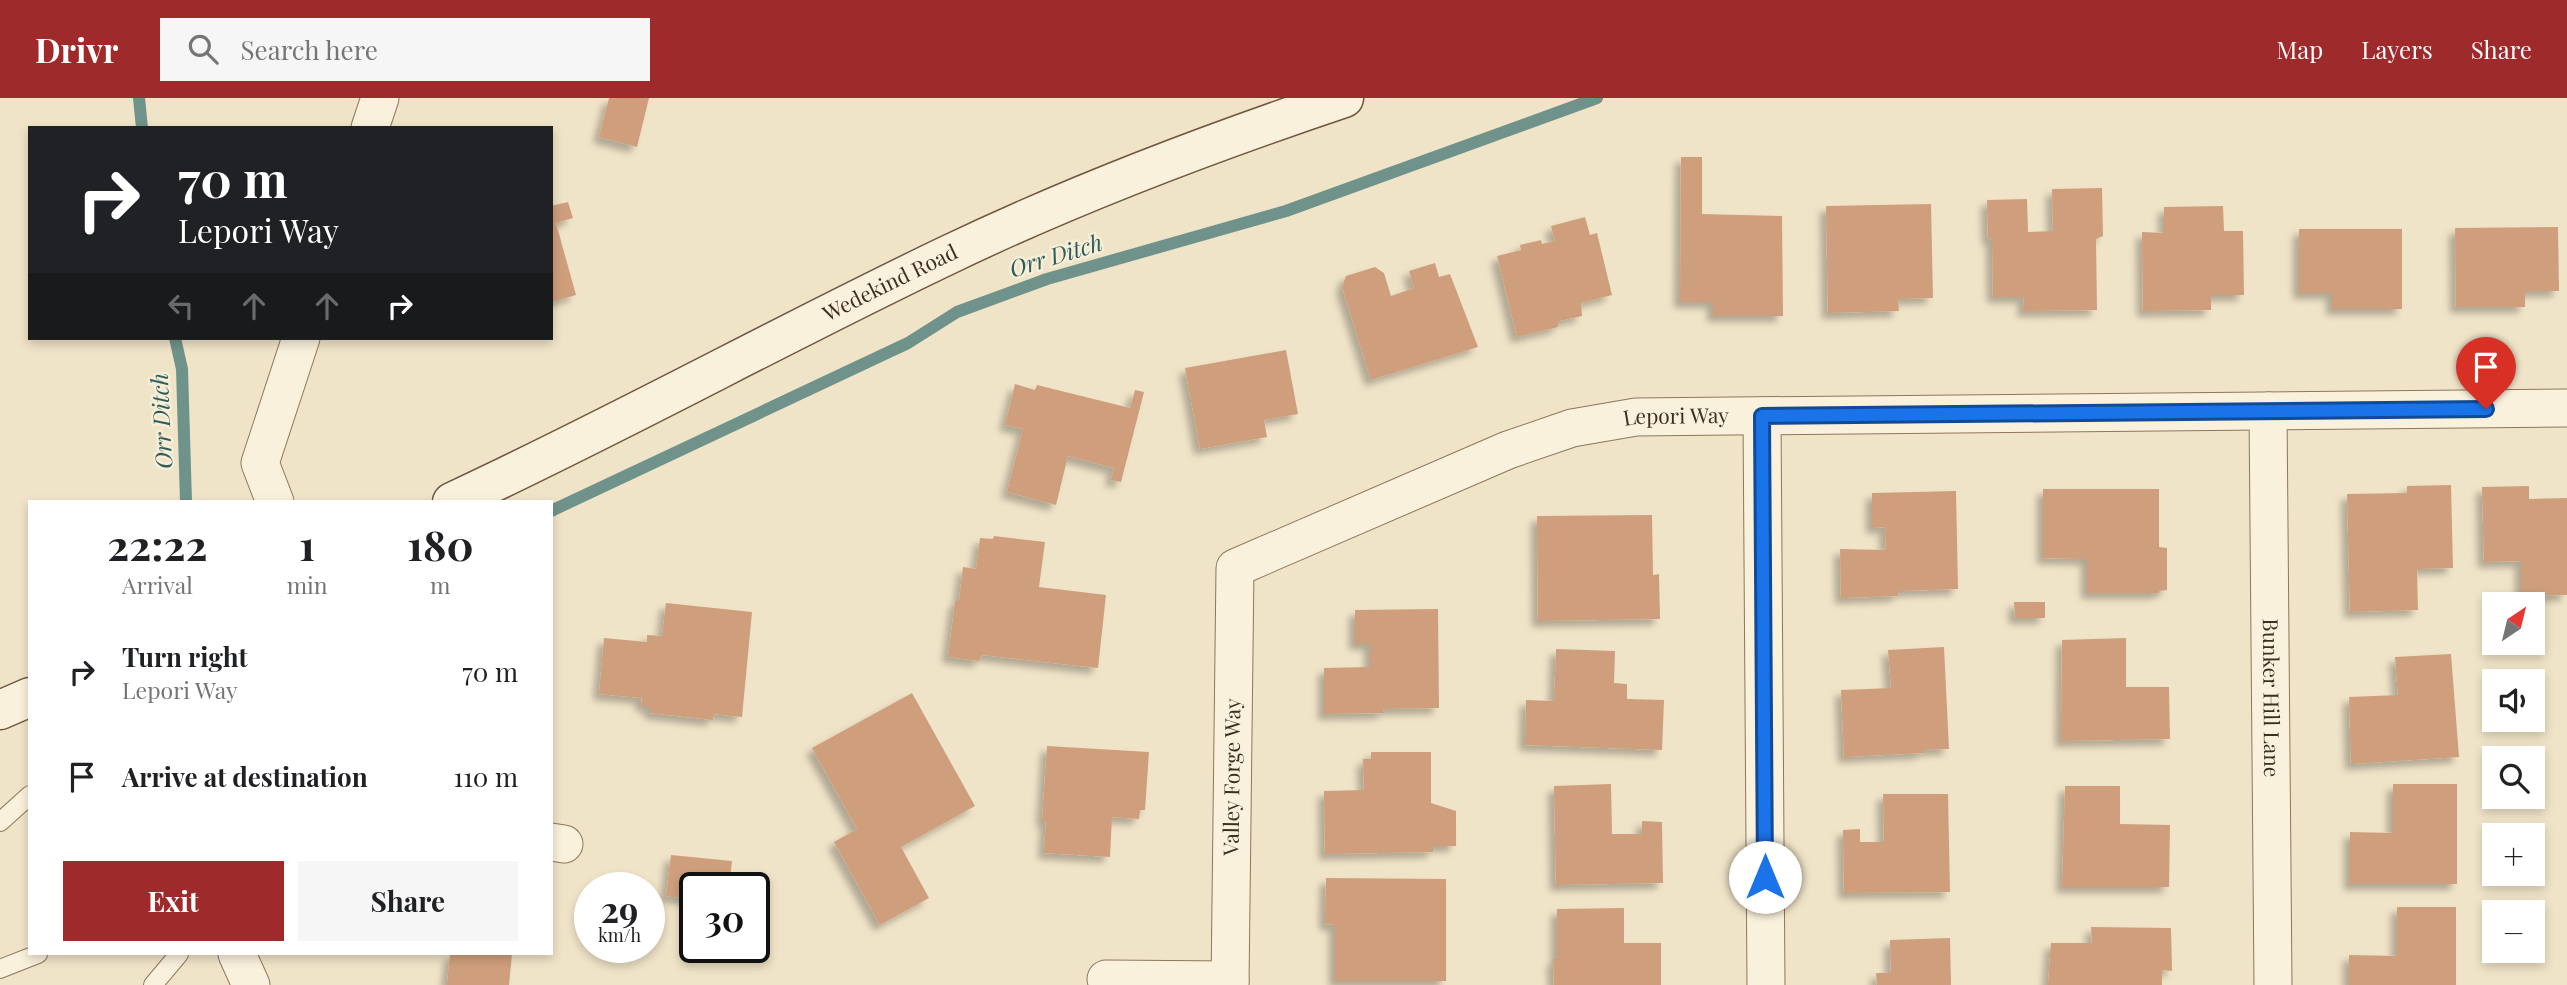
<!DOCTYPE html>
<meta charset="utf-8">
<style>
:root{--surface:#fff;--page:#f6f6f6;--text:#202124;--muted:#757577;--accent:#9e2a2b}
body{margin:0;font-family:"Playfair Display",serif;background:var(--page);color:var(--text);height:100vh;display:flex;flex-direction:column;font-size:26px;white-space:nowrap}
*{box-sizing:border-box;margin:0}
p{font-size:23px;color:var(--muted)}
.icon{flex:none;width:38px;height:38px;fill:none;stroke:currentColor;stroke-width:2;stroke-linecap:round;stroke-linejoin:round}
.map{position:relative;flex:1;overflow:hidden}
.drawer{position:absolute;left:28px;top:402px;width:525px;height:455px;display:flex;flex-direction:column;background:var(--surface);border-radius:0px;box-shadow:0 4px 10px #0003}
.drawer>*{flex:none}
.top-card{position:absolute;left:28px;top:28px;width:525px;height:214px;border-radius:0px;box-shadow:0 4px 10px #0003;background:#202124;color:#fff;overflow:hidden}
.needle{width:46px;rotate:35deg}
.tools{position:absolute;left:2482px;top:494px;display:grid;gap:14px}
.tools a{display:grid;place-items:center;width:63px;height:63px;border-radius:0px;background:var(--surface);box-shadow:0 4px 10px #0003;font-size:35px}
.speed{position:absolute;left:574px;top:774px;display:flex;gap:14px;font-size:35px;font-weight:700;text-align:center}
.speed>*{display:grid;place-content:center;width:91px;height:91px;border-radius:50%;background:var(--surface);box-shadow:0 4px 10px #0003;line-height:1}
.speed small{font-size:18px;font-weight:400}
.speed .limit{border:4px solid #111;border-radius:10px;background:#fff;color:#111}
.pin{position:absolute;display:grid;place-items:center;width:60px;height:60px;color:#fff;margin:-72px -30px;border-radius:50% 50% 50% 0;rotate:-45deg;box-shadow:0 0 7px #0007}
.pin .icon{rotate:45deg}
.me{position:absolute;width:77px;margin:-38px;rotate:0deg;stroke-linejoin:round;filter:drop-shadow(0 0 5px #0008)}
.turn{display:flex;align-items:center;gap:24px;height:147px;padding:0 35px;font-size:32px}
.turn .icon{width:91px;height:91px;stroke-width:2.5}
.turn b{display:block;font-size:49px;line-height:60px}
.lanes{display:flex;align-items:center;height:66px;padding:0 35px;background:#0003;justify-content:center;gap:35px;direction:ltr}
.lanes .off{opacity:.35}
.eta{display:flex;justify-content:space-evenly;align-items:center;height:119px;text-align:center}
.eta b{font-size:42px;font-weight:700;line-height:49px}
.primary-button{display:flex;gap:14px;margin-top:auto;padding:14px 35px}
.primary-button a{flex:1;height:80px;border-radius:0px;background:var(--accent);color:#fff;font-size:28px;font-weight:700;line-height:80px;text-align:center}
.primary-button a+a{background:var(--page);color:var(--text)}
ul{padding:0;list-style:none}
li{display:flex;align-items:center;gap:21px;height:105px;padding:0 35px}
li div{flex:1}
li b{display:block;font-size:26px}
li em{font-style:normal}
header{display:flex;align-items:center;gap:42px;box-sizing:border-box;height:98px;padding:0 35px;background:var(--accent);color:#fff}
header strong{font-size:33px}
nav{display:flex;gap:38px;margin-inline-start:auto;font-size:24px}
.search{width:490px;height:63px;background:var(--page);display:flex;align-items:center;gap:18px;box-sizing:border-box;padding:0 24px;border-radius:0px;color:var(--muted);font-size:26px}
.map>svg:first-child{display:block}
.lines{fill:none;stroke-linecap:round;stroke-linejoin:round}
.stream{stroke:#6f938a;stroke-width:12}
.building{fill:#cf9f7d;filter:url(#shadow)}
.lane-casing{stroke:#8d765c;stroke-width:20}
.street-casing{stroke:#8d765c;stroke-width:39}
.secondary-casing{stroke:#6f573f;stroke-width:41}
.lane{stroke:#faf1dc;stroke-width:18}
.street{stroke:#faf1dc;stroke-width:37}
.secondary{stroke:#faf1dc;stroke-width:38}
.route-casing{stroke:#114b97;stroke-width:18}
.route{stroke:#1a73e8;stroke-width:12}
.labels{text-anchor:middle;stroke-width:5;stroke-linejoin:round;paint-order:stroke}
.street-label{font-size:21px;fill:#3d2e20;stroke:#f7eed8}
.water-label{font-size:23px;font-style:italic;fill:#2f5d5a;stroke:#f7eed8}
</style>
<header>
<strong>Drivr</strong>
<div class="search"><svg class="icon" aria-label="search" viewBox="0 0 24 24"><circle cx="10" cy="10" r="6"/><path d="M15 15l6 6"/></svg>Search here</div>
<nav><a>Map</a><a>Layers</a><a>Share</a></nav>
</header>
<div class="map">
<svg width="2567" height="887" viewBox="0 0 2567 887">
<defs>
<filter id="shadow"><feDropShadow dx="-6" dy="6" stdDeviation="3.5" flood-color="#0004"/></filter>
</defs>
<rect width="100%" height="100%" fill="#f0e4c8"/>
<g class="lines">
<g class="stream">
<path d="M139 0 142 30"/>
<path d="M175 240 182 271 186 404"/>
<path d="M551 413 908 245 957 214 1047 181 1286 113 1597 0"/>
</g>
</g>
<g class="building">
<path d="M609 0H649L637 49 599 39Z"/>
<path d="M1681 59H1702V116L1782 118 1783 218H1713V204H1680Z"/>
<path d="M2102 90 2103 138 2096 141 2097 212 2023 213 2024 199H1993L1992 142 1988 140 1987 102 2027 101 2028 134 2053 133 2052 91Z"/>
<path d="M568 104 573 120 556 125 576 197 551 204V108Z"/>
<path d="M1931 106 1933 200 1898 201 1899 213 1828 215 1826 108Z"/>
<path d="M2223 108 2224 133H2243L2244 197H2211V212L2143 213 2142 134 2164 135V109Z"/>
<path d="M1585 119 1590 137 1597 135 1612 197 1581 205 1582 218 1559 223 1558 229 1517 239 1497 158 1521 152 1520 147 1541 142 1542 146 1555 143 1551 128Z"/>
<path d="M2558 129 2559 193H2525V209H2456L2455 130Z"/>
<path d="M2299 131H2402V211H2332V195H2299Z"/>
<path d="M1435 165 1439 179 1450 176 1478 249 1371 282 1342 189 1346 178 1375 169 1384 175 1391 198 1414 190 1409 173Z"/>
<path d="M1286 252 1298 316 1264 322 1267 339 1200 351 1185 270Z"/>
<path d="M1015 286 1035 292 1037 287 1130 310 1135 292 1144 294 1121 384 1111 382 1114 370 1068 358 1056 407 1007 394 1023 331 1005 327Z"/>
<path d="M2451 387 2453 470 2417 471 2418 512 2350 514 2347 396 2407 395V388Z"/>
<path d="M2529 388V401L2567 400V497L2521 498V463L2484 464 2482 389Z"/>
<path d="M2043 391H2159V449L2167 450V492L2159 493V495H2087V461L2043 460Z"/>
<path d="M1956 393 1958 491 1899 493 1898 498 1841 500 1840 451 1886 452 1885 429 1872 430V395Z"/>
<path d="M1652 417 1653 477 1659 476 1660 521 1538 523 1537 418Z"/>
<path d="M994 438 1045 444 1039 489 1106 497 1098 570 982 557 979 563 948 559 955 503H959L963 469 976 471 980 440 993 441Z"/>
<path d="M2014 504H2045V520H2015Z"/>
<path d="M666 505 752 514 742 619 714 616 713 622 650 615V608H641L642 600 599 596 604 540 647 544V537L662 538Z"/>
<path d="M1438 511 1439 610 1383 611 1384 615 1324 616V570L1370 569V546H1355V512Z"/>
<path d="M2126 540V589H2169L2170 641 2061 643 2062 542Z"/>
<path d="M1944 549 1949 651 1923 652V655L1844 659 1841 592 1891 590 1888 552Z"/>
<path d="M1556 551 1615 553 1614 585 1627 586V601L1664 602 1662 652 1525 647 1526 602 1554 603Z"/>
<path d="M2451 556 2459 659 2351 666 2349 599 2398 597 2395 559Z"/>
<path d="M912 595 975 708 901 749 929 800 880 827 834 744 857 731 812 650Z"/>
<path d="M1047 648 1149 654 1145 712H1140L1139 721 1112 719 1110 759 1044 755 1046 723H1042Z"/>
<path d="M1371 654H1431V705L1456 713V748H1433V754L1325 756 1324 693 1364 692 1363 661H1371Z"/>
<path d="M1611 686 1612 736H1642V723L1662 724 1663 785 1556 787 1554 688Z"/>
<path d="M2393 686H2457V786H2350V734L2393 735Z"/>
<path d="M2065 688H2120V726L2170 727 2169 789H2062Z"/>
<path d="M1883 696H1948L1950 794 1844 795 1843 732 1860 731V744H1884Z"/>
<path d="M671 757 732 763 729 789H695V802L666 798Z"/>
<path d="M1326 780 1446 781V883H1335V827L1326 826 1325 824Z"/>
<path d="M2397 809H2456V887H2349V857L2397 858Z"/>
<path d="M1624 810V845H1661V887H1554L1553 861H1557V811Z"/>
<path d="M2091 829 2171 830 2172 873 2162 872V887H2048L2051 845H2092Z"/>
<path d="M1950 840 1951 887H1877L1876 875H1891L1890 842Z"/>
<path d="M450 856H512L509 887H447Z"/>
</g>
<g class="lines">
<g class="lane-casing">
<g id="lane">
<path d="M0 724 30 697"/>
<path d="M0 871 38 856"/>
<path d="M153 887 179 856"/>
</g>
</g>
<g class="street-casing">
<g id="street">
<path d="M370 30 380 0"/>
<path id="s1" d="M2268 313 2273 887"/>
<path d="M1762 318 1766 887"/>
<path d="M275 404 260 365 301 240"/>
<path d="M551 744 564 746"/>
<path d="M237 856 251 887"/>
<path d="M1106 881 1230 882"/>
<path id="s2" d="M1230 887 1235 470 1508 352 1572 330 1636 319 2567 310"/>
</g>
</g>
<g class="secondary-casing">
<g id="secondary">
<path id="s3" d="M452 404C620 326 782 236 950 156 1077 95 1210 45 1344 0"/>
<path d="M0 612 30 599"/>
</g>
</g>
<use href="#lane" class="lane"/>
<use href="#street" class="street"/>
<use href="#secondary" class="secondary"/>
</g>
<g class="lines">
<g class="route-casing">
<path id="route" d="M1765 779 1762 318 2486 311"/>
</g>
<use href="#route" class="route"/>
</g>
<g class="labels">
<g class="street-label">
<text dy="7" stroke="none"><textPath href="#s3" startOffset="490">Wedekind Road</textPath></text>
<text dy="7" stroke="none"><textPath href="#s2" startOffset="887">Lepori Way</textPath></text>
<text dy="7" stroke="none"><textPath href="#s1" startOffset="287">Bunker Hill Lane</textPath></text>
<text dy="7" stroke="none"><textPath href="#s2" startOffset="208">Valley Forge Way</textPath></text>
</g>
<g class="water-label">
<text transform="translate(1056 158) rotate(-17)" y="8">Orr Ditch</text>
<text transform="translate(162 323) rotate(-93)" y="8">Orr Ditch</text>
</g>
</g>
</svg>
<div class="tools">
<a><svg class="needle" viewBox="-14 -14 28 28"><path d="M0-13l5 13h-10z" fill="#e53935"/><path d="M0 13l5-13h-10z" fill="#757577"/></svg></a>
<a><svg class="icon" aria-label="sound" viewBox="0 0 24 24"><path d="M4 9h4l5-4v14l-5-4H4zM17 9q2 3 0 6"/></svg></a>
<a><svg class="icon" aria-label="search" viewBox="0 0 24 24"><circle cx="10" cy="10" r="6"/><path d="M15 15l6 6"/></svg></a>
<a>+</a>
<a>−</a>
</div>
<div class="speed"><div>29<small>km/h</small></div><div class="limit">30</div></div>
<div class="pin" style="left:2486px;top:311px;background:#d93025"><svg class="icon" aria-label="arrive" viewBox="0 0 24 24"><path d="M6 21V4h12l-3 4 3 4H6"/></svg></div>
<svg class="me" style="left:1765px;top:779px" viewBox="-20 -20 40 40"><circle r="19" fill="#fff"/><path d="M0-13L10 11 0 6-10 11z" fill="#1a73e8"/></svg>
<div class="top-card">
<div class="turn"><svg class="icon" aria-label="right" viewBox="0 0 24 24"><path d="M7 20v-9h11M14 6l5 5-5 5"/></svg><div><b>70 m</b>Lepori Way</div></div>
<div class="lanes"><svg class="icon off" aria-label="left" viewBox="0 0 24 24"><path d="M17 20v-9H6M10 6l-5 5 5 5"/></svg><svg class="icon off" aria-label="ahead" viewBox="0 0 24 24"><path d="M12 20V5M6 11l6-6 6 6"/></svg><svg class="icon off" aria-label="ahead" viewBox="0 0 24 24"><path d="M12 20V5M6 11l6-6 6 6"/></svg><svg class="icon" aria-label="right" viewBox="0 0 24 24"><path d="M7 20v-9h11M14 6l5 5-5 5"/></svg></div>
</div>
<section class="drawer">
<div class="eta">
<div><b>22:22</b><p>Arrival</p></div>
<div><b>1</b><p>min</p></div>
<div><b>180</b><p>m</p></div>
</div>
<ul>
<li><svg class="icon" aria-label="right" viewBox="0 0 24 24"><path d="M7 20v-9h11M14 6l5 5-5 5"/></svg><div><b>Turn right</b><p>Lepori Way</p></div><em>70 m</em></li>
<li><svg class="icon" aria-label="arrive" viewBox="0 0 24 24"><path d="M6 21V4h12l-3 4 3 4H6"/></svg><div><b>Arrive at destination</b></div><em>110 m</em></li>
</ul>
<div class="primary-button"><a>Exit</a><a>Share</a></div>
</section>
</div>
